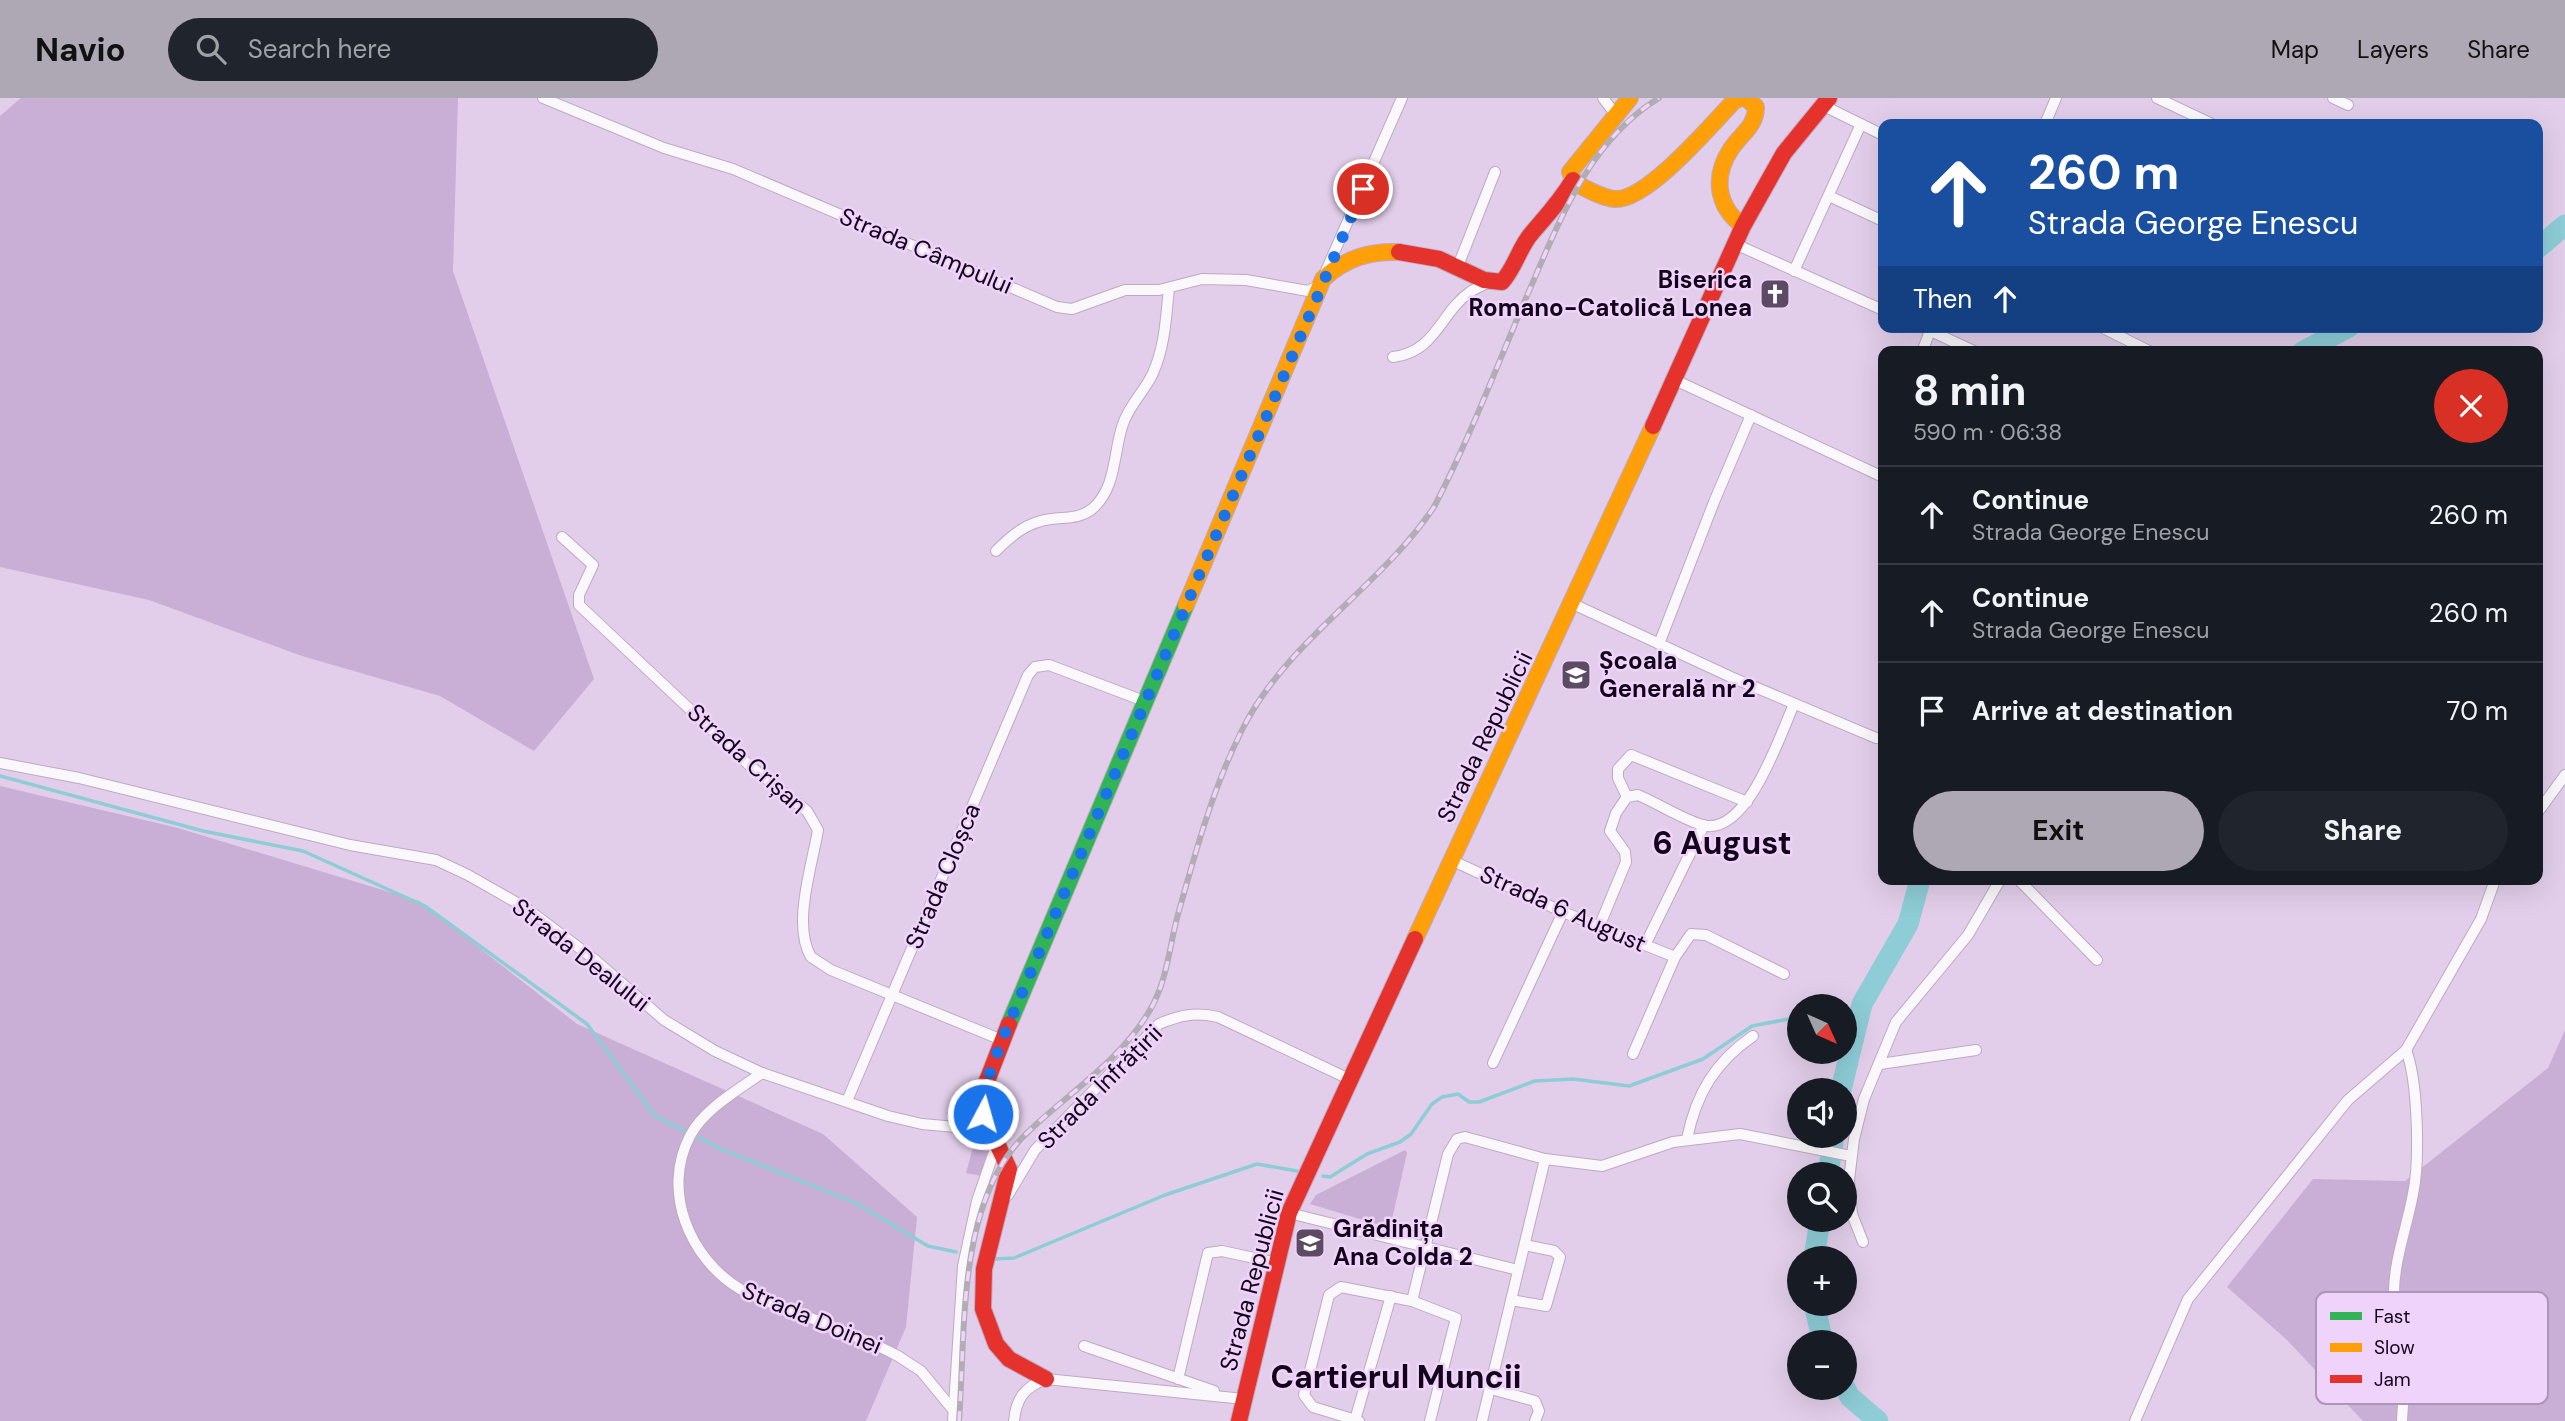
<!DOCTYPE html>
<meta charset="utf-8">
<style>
:root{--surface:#171b24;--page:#20242c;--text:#f1f3f6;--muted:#9ea1a6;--line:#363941;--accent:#aea7b4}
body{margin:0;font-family:"DM Sans",sans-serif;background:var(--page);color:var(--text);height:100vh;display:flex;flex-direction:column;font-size:26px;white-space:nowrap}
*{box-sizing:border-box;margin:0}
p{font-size:23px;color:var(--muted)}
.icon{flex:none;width:38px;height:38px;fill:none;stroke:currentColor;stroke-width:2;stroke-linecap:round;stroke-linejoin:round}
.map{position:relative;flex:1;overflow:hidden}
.details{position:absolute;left:1878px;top:248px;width:665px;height:539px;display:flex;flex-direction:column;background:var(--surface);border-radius:14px;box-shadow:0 7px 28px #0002}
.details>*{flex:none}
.banner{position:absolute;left:1878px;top:21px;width:665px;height:214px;border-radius:14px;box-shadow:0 7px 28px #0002;background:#1a4fa0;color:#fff;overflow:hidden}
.needle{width:46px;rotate:135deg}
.controls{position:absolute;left:1787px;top:896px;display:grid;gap:14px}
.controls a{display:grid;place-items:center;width:70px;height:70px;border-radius:50%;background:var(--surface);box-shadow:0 7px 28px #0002;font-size:35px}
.pin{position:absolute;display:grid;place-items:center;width:60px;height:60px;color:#fff;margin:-30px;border:4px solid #fff;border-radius:50%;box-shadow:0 2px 7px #0007}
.me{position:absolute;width:77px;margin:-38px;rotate:6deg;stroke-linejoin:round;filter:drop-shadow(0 0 5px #0008)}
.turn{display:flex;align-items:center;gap:24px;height:147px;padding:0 35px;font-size:32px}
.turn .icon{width:91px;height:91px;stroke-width:2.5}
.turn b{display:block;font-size:49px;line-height:60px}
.then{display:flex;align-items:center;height:66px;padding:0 35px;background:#0003;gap:14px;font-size:26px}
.round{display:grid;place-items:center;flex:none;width:74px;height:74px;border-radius:37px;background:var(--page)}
.head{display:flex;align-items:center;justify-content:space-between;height:119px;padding:0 35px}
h1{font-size:42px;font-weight:700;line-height:52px}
.button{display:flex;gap:14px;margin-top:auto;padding:14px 35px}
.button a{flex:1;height:80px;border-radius:42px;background:var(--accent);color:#111;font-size:28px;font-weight:700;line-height:80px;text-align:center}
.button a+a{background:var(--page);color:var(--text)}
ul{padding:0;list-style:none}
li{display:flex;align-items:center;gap:21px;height:98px;padding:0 35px;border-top:2px solid var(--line)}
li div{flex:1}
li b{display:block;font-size:26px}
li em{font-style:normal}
header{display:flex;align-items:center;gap:42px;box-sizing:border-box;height:98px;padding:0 35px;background:var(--accent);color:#111}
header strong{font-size:33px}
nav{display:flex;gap:38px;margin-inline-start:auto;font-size:24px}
.search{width:490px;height:63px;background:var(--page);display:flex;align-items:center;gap:18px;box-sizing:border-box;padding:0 24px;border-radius:38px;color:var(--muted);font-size:26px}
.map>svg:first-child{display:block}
.green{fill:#c9aed5}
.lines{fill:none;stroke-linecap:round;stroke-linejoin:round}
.stream{stroke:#8ecdd6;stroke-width:3.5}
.river{stroke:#8ecdd6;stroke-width:21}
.street-casing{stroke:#bcaac3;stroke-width:12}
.fast-casing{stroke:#bcaac3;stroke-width:18}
.slow-casing{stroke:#bcaac3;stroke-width:18}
.jam-casing{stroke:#bcaac3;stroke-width:18}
.street{stroke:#fbf8fc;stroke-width:10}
.fast{stroke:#30b455;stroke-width:16}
.slow{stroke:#ff9f0a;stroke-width:16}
.jam{stroke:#e5322d;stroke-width:16}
.rail-casing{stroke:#b2acb4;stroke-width:6}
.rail{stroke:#efd3fb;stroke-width:3.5;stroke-dasharray:10;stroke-linecap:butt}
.route{stroke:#1a73e8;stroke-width:12;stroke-dasharray:0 21.6}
.labels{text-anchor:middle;stroke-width:5;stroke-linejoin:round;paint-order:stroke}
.street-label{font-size:24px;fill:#14041b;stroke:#efd3fb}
.poi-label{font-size:24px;font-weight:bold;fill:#14041b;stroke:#efd3fb;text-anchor:start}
.district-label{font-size:32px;font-weight:bold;fill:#14041b;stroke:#efd3fb}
.key{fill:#efd3fb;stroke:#ad95b8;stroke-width:2}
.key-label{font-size:19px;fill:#14041b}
</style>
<header>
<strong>Navio</strong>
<div class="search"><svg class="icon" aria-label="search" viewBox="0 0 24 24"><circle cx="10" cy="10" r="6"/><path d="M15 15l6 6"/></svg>Search here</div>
<nav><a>Map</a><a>Layers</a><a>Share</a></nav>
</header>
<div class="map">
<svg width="2565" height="1323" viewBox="0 0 2565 1323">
<rect width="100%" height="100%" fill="#e2ceea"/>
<g class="green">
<path d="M21 0H458L453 173 594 581 534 653 440 598 302 558 149 502 0 469V18Z"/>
<path d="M0 688 178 730 419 803 577 926 823 1036 917 1119 906 1229 866 1323H0Z"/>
<path d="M2565 932V1323H2363L2287 1242 2227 1189 2313 1081 2405 1083 2548 970Z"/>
<path d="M975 1042 993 1047 981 1078 966 1075Z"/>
<path d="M1405 1052 1407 1055 1390 1130 1310 1106 1316 1097Z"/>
</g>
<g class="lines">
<g class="stream">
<path d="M0 678 203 733 303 753 425 808 587 926 655 1018 721 1051 856 1105 928 1148 956 1154"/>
<path d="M1844 927 1857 930"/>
<path d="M1323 1078 1330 1079 1367 1056 1400 1044 1411 1036 1432 1006 1442 999 1458 996 1469 1004H1479L1535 983 1573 981 1629 988 1703 961 1752 928 1799 919"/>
<path d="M995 1161 1014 1160 1165 1097 1257 1066 1297 1073"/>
</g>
<g class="river">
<path d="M2538 150 2565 127"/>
<path d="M2302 254 2349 229"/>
<path d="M1841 992 1862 906 1908 826 1920 782"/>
<path d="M1828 1076 1834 1038"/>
<path d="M1814 1160 1820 1122"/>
<path d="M1814 1206 1823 1244"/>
<path d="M1844 1288 1850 1299 1878 1323"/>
</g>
<g class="street-casing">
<g id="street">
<path d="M543 0 664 50 733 71 1057 209 1072 211 1125 192H1159L1202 181 1246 182 1308 193 1320 187"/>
<path d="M1603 0 1616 17"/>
<path d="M2157 0 2212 26"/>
<path d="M2333 0 2348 7"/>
<path d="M1822 7 1883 37"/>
<path d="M2045 26 2056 0"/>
<path d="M1829 98 1883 123"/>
<path d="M1735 146 1883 212"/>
<path d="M1458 168 1495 74"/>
<path d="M1794 173 1861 26"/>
<path d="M1325 175 1402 0"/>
<path d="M1922 229 1976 254"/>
<path d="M2101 229 2151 254"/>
<path d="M1922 254 1930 233"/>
<path d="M1393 259C1436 254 1440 215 1470 194 1476 190 1483 187 1490 184"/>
<path d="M1675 282 1883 379"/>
<path d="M562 439 593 467 579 497V507L750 668 807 713 818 732C812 768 792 827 811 859L831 872 1002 942"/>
<path d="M996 453C1012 437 1027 424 1051 421 1066 419 1079 421 1092 411 1117 390 1113 354 1123 326 1129 307 1145 293 1153 275 1165 248 1166 219 1169 190"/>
<path d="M1573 506 1731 579 1876 640"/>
<path d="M1659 546 1714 404 1751 317"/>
<path d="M0 665 79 680 350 747 436 762 468 777 526 810 594 861 664 922 715 953 762 975 888 1018 922 1026 990 1032"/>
<path d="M1627 699 1618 680V671L1631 657 1747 704"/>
<path d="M2538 714 2565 677"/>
<path d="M1451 762 1563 814 1675 859"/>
<path d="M2019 782 2097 862"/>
<path d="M1599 829 1626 764 1625 754 1610 733 1616 715 1627 699 1638 697C1659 706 1680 720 1702 727 1747 740 1780 637 1794 606"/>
<path d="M1645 847 1704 727"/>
<path d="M1633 956 1675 859 1691 836 1706 837 1784 876"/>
<path d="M1493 965 1563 814"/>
<path d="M1880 966 1976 952"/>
<path d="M762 975C739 991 703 1012 690 1038 661 1093 690 1161 740 1191 753 1199 770 1204 785 1210 823 1225 862 1239 898 1258L921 1273 954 1313"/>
<path d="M847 1003 1028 577 1035 569 1049 567 1144 603"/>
<path d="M1687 1041C1696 996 1715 964 1753 938"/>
<path d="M1008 1097 1035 1052 1159 926C1180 917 1195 914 1218 919L1349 981"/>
<path d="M1289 1115 1518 1172"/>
<path d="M1863 1144 1852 1116 1849 1082 1854 1041 1864 1001 1896 924 1968 837 2000 782"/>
<path d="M1511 1202 1546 1208 1560 1159 1554 1153 1525 1147"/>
<path d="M1412 1203 1448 1056 1457 1041 1465 1039 1545 1061 1602 1068 1673 1044 1740 1036 1851 1058"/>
<path d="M1084 1248 1214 1293"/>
<path d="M1178 1281 1208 1155 1222 1153 1277 1165"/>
<path d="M1491 1291 1535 1303 1539 1313 1535 1323"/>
<path d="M1355 1322 1391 1198"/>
<path d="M953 1323 963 1168 977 1103 997 1045"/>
<path d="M1014 1323C1016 1300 1025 1289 1046 1281L1244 1301"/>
<path d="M1359 1323 1313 1309 1304 1297 1329 1197 1341 1189 1412 1203 1456 1220 1430 1323"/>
<path d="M1482 1323 1545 1061"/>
<path d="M2135 1323 2188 1201 2348 1002 2406 952 2481 821 2495 782"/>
<path d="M2402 1323C2403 1300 2407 1276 2403 1253 2401 1234 2394 1216 2394 1195 2394 1162 2407 1129 2413 1096 2420 1063 2418 983 2406 952"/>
</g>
</g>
<g class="fast-casing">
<path id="fast" d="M1009 926 1186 507"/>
</g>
<g class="slow-casing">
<g id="slow">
<path d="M1630 0 1570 74 1575 85C1587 91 1602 100 1615 101 1647 103 1712 26 1734 3L1741 0"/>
<path d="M1743 128C1716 108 1713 78 1731 51 1741 36 1756 28 1756 9L1746 0"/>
<path d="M1186 507 1323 181C1346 160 1369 153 1399 154"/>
<path d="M1415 841 1653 328"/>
</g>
</g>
<g class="jam-casing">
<g id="jam">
<path d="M1399 154 1439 161 1484 182 1502 184C1515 170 1519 150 1531 136 1548 116 1559 105 1573 82"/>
<path d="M1653 328 1743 128 1784 55 1829 0"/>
<path d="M1009 926 980 1001 983 1016 1009 1071 984 1171 983 1211 996 1246 1009 1261 1046 1281"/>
<path d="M1239 1323 1289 1115 1415 841"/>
</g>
</g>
<use href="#street" class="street"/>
<use href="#fast" class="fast"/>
<use href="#slow" class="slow"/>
<use href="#jam" class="jam"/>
<g class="rail-casing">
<path id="rail" d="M959 1323C966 1231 956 1100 1029 1033 1070 994 1121 962 1150 912 1167 883 1169 851 1177 820 1195 756 1212 692 1242 632 1287 542 1379 491 1434 409 1469 342 1496 270 1526 200 1558 127 1587 44 1659 0"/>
</g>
<use href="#rail" class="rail"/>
</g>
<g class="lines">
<path class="route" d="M983 1016 980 1002 1002 942 1363 91"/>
</g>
<defs>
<g id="church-square" transform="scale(1.575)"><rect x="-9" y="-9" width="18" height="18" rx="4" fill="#5c4b63" stroke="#efd3fb"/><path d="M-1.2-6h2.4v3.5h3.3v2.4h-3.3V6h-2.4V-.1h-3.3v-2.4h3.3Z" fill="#fff"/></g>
<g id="school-square" transform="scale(1.575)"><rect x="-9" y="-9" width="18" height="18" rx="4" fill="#5c4b63" stroke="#efd3fb"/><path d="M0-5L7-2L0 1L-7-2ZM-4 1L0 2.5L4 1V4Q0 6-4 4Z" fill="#fff"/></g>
</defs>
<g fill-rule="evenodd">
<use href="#church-square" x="1775" y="196"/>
<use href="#school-square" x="1576" y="577"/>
<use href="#school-square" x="1310" y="1145"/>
</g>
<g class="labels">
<g class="street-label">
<text transform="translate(926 153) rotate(23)" y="8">Strada Câmpului</text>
<text transform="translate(1485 639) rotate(-64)" y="8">Strada Republicii</text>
<text transform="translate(747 661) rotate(42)" y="8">Strada Crișan</text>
<text transform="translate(943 778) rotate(-67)" y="8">Strada Cloșca</text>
<text transform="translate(1563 811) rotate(24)" y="8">Strada 6 August</text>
<text transform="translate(581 857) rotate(38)" y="8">Strada Dealului</text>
<text transform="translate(1100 989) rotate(-45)" y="8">Strada Înfrățirii</text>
<text transform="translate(1252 1182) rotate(-75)" y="8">Strada Republicii</text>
<text transform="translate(812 1220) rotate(23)" y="8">Strada Doinei</text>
</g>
<g class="poi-label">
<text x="1752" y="190" text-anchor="end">Biserica<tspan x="1752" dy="28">Romano-Catolică Lonea</tspan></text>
<text x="1599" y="571">Școala<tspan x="1599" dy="28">Generală nr 2</tspan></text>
<text x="1333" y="1139">Grădinița<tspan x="1333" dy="28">Ana Colda 2</tspan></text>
</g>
<g class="district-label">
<text x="1722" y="756">6 August</text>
<text x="1396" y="1290">Cartierul Muncii</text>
</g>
</g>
<rect x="2316" y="1194" width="232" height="112" rx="10" class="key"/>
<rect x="2330" y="1214" width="32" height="8" fill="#30b455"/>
<rect x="2330" y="1245" width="32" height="9" fill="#ff9f0a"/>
<rect x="2330" y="1277" width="32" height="8" fill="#e5322d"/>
<g class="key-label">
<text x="2374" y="1225">Fast</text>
<text x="2374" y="1256">Slow</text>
<text x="2374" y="1288">Jam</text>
</g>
</svg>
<div class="controls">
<a><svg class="needle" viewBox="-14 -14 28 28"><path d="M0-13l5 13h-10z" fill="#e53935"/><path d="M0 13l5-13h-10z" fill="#9ea1a6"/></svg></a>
<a><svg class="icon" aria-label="sound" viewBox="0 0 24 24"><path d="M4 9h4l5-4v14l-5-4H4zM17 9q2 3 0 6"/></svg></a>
<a><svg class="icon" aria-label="search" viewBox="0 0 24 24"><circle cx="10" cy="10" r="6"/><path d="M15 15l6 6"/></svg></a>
<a>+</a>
<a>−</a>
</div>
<div class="pin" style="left:1363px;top:91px;background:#d93025"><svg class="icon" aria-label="arrive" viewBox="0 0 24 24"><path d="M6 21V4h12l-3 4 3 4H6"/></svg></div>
<svg class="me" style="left:983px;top:1016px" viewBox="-20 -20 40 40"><circle r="17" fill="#1a73e8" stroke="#fff" stroke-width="3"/><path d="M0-11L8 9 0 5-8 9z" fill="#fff"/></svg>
<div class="banner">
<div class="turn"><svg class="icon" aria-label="ahead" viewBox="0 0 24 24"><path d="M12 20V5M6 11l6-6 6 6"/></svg><div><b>260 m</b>Strada George Enescu</div></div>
<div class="then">Then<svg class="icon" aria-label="ahead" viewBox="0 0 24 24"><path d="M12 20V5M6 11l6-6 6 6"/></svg></div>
</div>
<section class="details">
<div class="head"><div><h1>8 min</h1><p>590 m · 06:38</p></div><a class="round" style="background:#d93025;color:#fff"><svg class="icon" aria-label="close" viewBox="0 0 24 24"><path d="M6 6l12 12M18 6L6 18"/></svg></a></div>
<ul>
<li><svg class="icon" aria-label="ahead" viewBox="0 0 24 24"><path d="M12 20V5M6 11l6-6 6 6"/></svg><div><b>Continue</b><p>Strada George Enescu</p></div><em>260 m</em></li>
<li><svg class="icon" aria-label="ahead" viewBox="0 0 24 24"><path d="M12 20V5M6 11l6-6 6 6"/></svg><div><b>Continue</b><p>Strada George Enescu</p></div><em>260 m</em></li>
<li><svg class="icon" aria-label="arrive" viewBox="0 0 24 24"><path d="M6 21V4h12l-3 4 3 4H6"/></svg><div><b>Arrive at destination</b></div><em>70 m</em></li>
</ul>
<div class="button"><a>Exit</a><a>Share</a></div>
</section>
</div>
